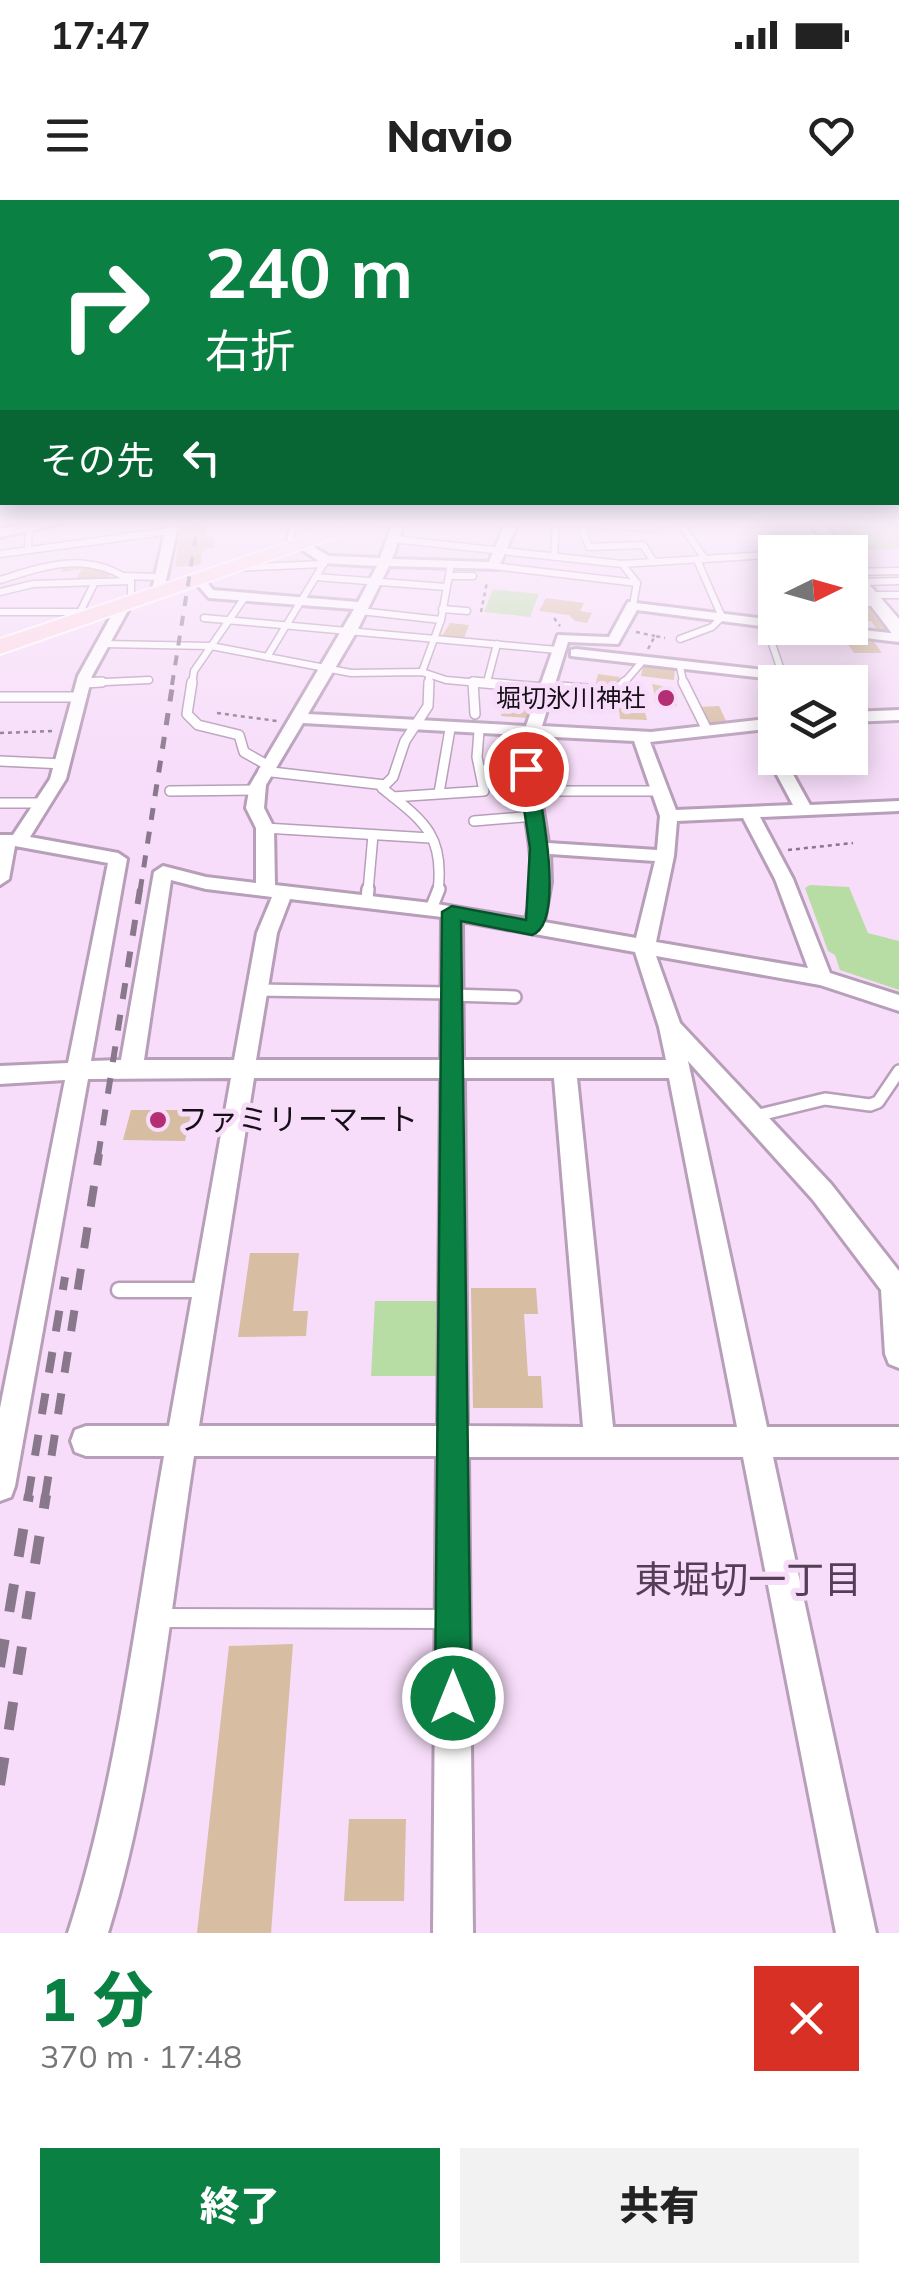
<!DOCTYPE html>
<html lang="ja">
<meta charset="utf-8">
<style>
:root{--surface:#fff;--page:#f2f2f2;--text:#222;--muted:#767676;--accent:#0b8043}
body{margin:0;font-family:Mulish,"Noto Sans JP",sans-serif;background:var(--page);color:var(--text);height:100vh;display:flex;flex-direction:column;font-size:38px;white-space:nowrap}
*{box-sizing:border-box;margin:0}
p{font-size:32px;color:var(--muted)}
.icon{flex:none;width:55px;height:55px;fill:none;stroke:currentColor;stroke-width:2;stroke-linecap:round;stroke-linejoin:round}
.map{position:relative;height:1733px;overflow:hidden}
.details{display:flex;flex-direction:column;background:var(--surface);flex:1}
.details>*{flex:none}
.banner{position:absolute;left:0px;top:0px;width:900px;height:305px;box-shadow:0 5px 25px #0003;background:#0b8043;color:#fff;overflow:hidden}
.needle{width:65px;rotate:85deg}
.fabs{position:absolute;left:758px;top:335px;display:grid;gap:20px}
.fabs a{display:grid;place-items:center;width:110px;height:110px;border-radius:0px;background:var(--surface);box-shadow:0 5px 25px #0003;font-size:50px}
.pin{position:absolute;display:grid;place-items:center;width:85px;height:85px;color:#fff;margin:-42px;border:5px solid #fff;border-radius:50%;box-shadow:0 2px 10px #0007}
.me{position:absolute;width:110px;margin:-55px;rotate:0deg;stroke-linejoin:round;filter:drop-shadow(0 0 8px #0008)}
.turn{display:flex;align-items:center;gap:35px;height:210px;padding:0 40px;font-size:45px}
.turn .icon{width:130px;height:130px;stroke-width:2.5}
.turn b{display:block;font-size:70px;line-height:85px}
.then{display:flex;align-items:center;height:95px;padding:0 40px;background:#0003;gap:20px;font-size:38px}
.round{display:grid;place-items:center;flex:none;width:105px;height:105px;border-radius:0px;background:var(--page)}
.headline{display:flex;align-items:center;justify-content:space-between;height:170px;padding:0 40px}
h1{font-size:60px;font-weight:800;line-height:75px;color:var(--accent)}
.primary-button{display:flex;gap:20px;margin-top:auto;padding:20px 40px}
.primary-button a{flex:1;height:115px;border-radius:0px;background:var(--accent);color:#fff;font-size:40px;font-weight:800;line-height:115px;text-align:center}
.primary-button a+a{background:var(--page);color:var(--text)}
.status{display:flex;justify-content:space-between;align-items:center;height:70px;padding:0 50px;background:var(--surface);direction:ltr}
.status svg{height:28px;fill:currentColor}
header{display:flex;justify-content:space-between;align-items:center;height:130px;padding:0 40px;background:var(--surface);font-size:45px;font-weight:800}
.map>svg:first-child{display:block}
.green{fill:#b8dda4}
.building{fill:#d7bda2}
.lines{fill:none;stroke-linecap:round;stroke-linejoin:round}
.service-far4-casing{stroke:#b79eb9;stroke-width:9}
.service-far3-casing{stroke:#b79eb9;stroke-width:12}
.service-far2-casing{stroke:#b79eb9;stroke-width:16}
.service-far1-casing{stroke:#b79eb9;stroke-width:19}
.service-casing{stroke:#b79eb9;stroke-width:22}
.minor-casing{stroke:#b79eb9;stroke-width:6}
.tertiary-casing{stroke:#b79eb9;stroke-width:5}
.primary-casing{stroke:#fff;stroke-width:4}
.path{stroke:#88778a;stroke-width:2.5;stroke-dasharray:4 4;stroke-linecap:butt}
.service-far4{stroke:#fff;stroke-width:6}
.service-far3{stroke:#fff;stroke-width:9}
.service-far2{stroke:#fff;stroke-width:11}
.service-far1{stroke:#fff;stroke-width:14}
.service{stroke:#fff;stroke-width:18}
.minor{fill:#fff;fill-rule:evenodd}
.tertiary{fill:#fff;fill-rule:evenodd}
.primary{fill:#fddae3;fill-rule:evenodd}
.rail-far4{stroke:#89788b;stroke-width:4;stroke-dasharray:10 10;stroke-linecap:butt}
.rail-far3{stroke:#89788b;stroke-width:5;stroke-dasharray:12 12;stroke-linecap:butt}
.rail-far2{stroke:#89788b;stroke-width:6;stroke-dasharray:16 16;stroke-linecap:butt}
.rail-far1{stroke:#89788b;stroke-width:8;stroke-dasharray:21 21;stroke-linecap:butt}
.rail{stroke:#89788b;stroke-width:10;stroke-dasharray:28 28;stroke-linecap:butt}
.route{fill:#0b8043;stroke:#07532c;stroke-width:2.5}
.poi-dot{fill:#b42e73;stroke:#f7ddf9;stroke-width:4}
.labels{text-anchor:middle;stroke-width:10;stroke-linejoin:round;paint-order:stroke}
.far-poi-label{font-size:25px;fill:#170f18;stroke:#f7ddf9;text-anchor:end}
.poi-label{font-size:30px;fill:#170f18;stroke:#f7ddf9;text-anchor:start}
.near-neighbourhood-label{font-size:38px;fill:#543e55;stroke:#f7ddf9}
</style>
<div class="status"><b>17:47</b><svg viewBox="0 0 49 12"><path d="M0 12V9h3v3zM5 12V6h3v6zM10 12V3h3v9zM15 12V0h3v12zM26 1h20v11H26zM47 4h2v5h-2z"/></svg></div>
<header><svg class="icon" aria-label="menu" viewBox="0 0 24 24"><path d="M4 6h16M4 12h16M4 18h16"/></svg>Navio<svg class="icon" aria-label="heart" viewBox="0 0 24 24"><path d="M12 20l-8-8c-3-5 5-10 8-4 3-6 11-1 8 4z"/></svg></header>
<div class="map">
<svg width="899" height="1733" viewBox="0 0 899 1733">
<rect width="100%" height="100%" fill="#f7ddf9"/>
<g class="green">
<path d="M836 322H899V349L862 350Z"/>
<path d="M493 389 539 394 530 417 484 412Z"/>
<path d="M810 685 849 687 868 733 899 741V790L840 770 835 755 828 751 805 688Z"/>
<path d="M375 1101H440V1176H371Z"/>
</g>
<g class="building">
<path d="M182 322H208L206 337 215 336 214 348H204L200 365 175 367Z"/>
<path d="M815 337 822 346 781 347 776 341Z"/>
<path d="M90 364V369L111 371 109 377 76 379 82 369 62 372 63 365Z"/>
<path d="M546 398 584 403 580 411 592 413 587 423 575 421 569 415 539 411Z"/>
<path d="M867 404 883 422 890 431 879 432 871 421H860L854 413H862L856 405Z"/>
<path d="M450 423 469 425 464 438 442 436Z"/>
<path d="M874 442 882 453H854L847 443Z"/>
<path d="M643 466 675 469 674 480 641 476Z"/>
<path d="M598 474 620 477 617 489 595 486Z"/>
<path d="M652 484 672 488 677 506 657 503Z"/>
<path d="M615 492 640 493 647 520 620 519 619 510 598 509 597 499H616Z"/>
<path d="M504 495 532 497 528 518 501 516Z"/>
<path d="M719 506 727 523 708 524 700 507Z"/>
<path d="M131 910H192L185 941 123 940Z"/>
<path d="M250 1053H299L293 1111H308L306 1136 238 1137Z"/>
<path d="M471 1088H536L538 1114H524L528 1176H541L543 1208H473Z"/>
<path d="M293 1444 271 1733H197L229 1446Z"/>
<path d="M349 1619H406L404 1701H344Z"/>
</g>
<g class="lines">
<g class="service-far4-casing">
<g id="service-far4">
<path d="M553 322 652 328 669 322"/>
<path d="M679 322 705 359"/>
<path d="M581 325 589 347 643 345 654 362"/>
<path d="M392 339 622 364 768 355 775 363"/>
<path d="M28 350 29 322"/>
<path d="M288 350 294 322"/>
<path d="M0 354 171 331"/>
<path d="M554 356 556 323"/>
<path d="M622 364 637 383 633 405"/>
<path d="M494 366 637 383"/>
<path d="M233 368 324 364"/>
<path d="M854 372 899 371"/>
<path d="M125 376 160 377"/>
<path d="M449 376H473"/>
<path d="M316 377 446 387"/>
<path d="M0 380C48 365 86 351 131 381V403"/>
<path d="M862 382 899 381"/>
<path d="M0 392 33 384 131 381"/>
<path d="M872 395H899"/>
<path d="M850 403H877"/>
<path d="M442 409 467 411"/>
<path d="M360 411 441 420"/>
<path d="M0 412H80L95 382"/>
<path d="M204 418 557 450"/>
<path d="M765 423 785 482"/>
<path d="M680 439 712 427 722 417 697 360"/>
<path d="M104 444 211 446 351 473 422 472 446 480 503 485"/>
<path d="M267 457 326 360"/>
<path d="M680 467 684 485"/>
<path d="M422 472 441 420 451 364"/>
<path d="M487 482 497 444"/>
<path d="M84 483 149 480"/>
<path d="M192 485 194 471 245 397"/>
<path d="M429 485V477"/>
<path d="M622 485 641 463"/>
</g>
</g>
<g class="service-far3-casing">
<g id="service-far3">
<path d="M192 482 187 514 198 525 239 535 244 552 267 565"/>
<path d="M429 482 428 506 405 541 393 577 382 588C422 620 445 634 438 691"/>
<path d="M473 482 544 488"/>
<path d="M473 482 475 514"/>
<path d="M683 482 707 530"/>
<path d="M84 483 102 482"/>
<path d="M544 486 617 491 625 482"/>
<path d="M0 497H81"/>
<path d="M0 561 64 564"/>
<path d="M480 570 526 569"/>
<path d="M263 571 385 585"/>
<path d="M170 591 256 590"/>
<path d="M531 591H663"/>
<path d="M439 593 450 529"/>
<path d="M393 597 484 591 477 557 479 531"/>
<path d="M0 603H42"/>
<path d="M474 621 535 616"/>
<path d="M265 628 430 638"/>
<path d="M368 691 373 635"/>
</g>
</g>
<g class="service-far2-casing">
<g id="service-far2">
<path d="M367 699 368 689"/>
<path d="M431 709 439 689"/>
<path d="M257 790 450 793"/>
<path d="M450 795 515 797"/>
<path d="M755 916 825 899 870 905 878 902 899 871"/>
</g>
</g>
<g class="service-far1-casing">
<path id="service-far1" d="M119 1090H205"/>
</g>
<g class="service-casing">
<path id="service" d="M157 1418 449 1419"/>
</g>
<g class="minor-casing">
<g id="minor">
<path d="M40 322H67L0 337V329Z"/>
<path d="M167 322H179L163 394 157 398 151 394Z"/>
<path d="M393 322H405L392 359 489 362 506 322H518L498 369 389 366 357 431 308 514 526 526 558 435 609 437 628 402 775 420V428L637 410 618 444 568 442 542 526 651 532 775 518V528L650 542 676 610 793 605 768 558 775 553V558H784L810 605 899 601V611L760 617 793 679 830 773 899 795V811L820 785 656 756 680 823 831 984 899 1071V1168L889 1164 885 1154 881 1090 813 1000 688 861 767 1227H899V1257H773L876 1733H836L743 1257H468L473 1733H433L437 1256H194C170 1411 154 1584 108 1733H68C117 1583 136 1412 164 1256H86L75 1252 71 1241 75 1230 86 1226H169L231 878 88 879 15 1286 11 1297 0 1301V1208L65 880 0 884V866L68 863 108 663 15 646 9 679 0 685V635H13L50 579 78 476 119 402H129L131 405 92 476 66 579 30 637 118 653 127 659 91 861 121 860 154 672 163 666 206 677 256 683V628L246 608 250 585 354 409 209 398 193 380 203 377 213 390 358 402 377 366 322 363 295 345 305 342 329 356 380 358ZM303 523 518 535C514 597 544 656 526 719L431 703 275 685 274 628 264 608 266 585ZM535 536 634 541 660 616 657 650 548 643 535 559ZM743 618 775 679 808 768 656 742 674 656 677 621ZM550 654 655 661 636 738 544 722 551 682ZM171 680 206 689 272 697 257 733 234 860H144ZM290 699 442 717 441 860H256L277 733ZM462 721 635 752 659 827 666 860H463ZM254 878H441L438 1226H199ZM464 878H554L583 1227 467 1226ZM577 878H669L737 1227H613Z"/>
<path d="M807 428H845L899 434V442L814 432Z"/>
<path d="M576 449 781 472 788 476 781 480 571 456V450Z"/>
<path d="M899 510V520L850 522V512Z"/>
</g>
</g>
<g class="tertiary-casing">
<g id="tertiary">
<path d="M809 322H824L847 352H831Z"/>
<path d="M850 362 899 419V436L893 435 850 378Z"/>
</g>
</g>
<g class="primary-casing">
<path id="primary" d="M350 322H379L0 454V439Z"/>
</g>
<g class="path">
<path d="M481 412 487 382"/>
<path d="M554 418 560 426"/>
<path d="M636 432 655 436"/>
<path d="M648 449 655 436 665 438"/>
<path d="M217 513 277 521"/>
<path d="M0 533 53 531"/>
<path d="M788 650 853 643"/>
</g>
<use href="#service-far4" class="service-far4"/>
<use href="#service-far3" class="service-far3"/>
<use href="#service-far2" class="service-far2"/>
<use href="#service-far1" class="service-far1"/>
<use href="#service" class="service"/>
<use href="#minor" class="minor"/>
<use href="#tertiary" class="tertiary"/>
<use href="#primary" class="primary"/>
<path class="rail-far4" d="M172 485 198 322"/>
<path class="rail-far3" d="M140 691 173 482"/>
<path class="rail-far2" d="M98 957 140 689"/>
<g class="rail-far1">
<path d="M28 1297 65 1077"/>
<path d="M45 1297 99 954"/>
</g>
<g class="rail">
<path d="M0 1467 29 1295"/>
<path d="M0 1585 46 1295"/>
</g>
</g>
<linearGradient id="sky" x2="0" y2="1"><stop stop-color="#6ab2dc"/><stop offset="0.57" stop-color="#fbf0fc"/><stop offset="1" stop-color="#fbf0fc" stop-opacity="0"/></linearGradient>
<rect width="899" height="565" fill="url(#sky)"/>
<path class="route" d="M526 564 535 569C540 598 567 723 532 735L461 721 471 1498 466 1510 453 1515 440 1510 435 1498 442 712 452 706 526 720 530 648 518 569Z"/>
<g class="poi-dot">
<circle cx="666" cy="498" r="10"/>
<circle cx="158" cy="920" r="10"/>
</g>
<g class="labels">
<g class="far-poi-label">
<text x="646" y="507">堀切氷川神社</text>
</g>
<g class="poi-label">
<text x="178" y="930">ファミリーマート</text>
</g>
<g class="near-neighbourhood-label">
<text x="748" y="1393">東堀切一丁目</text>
</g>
</g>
</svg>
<div class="fabs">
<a><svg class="needle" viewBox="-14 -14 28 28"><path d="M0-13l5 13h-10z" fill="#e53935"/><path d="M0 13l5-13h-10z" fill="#767676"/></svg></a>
<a><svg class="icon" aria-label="layers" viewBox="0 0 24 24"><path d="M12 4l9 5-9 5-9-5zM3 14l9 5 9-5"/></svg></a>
</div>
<div class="pin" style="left:526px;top:569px;background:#d93025"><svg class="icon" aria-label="arrive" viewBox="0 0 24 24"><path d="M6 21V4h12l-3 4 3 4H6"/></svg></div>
<svg class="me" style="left:453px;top:1498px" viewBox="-20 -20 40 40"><circle r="17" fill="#0b8043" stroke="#fff" stroke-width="3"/><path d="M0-11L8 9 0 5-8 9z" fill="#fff"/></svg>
<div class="banner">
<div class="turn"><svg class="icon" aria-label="right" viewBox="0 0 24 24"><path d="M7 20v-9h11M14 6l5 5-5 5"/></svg><div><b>240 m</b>右折</div></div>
<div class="then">その先<svg class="icon" aria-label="left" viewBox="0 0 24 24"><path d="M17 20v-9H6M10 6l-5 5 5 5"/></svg></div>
</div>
</div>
<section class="details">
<div class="headline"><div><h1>1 分</h1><p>370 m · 17:48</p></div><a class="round" style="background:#d93025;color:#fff"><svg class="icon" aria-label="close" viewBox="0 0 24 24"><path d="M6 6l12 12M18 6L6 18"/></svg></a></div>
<div class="primary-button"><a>終了</a><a>共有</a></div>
</section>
